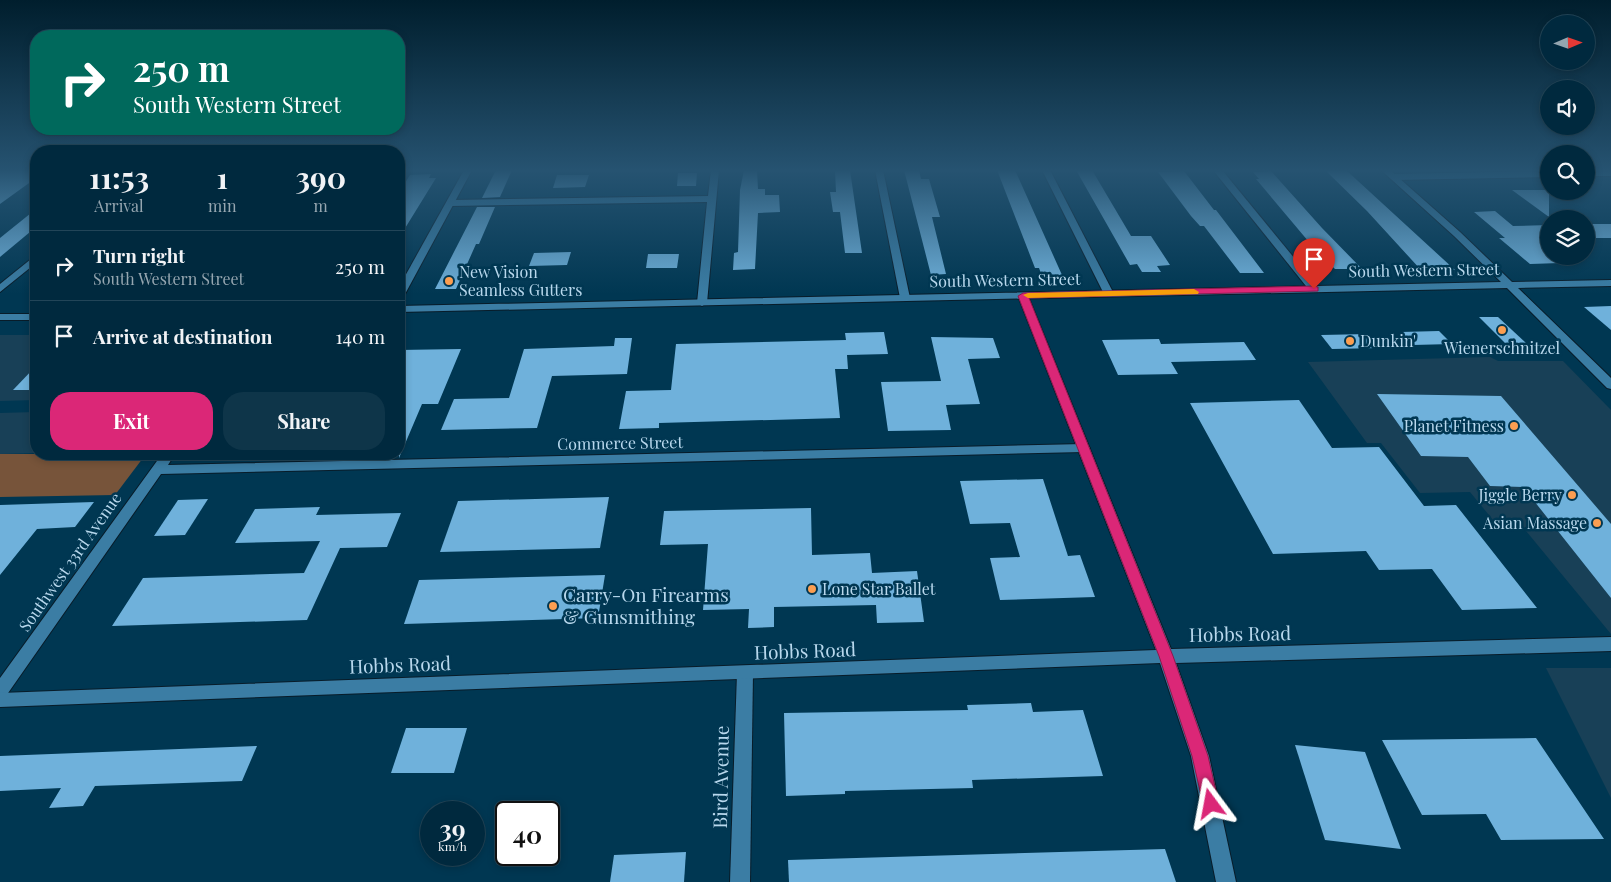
<!DOCTYPE html>
<style>
:root{--surface:#00293e;--page:#0e3549;--text:#f1f3f6;--muted:#95a6b0;--line:#224558;--accent:#db2777}
body{margin:0;font-family:"Playfair Display",serif;background:var(--page);color:var(--text);height:100vh;display:flex;flex-direction:column;font-size:19px;white-space:nowrap}
*{box-sizing:border-box;margin:0}
p{font-size:16px;color:var(--muted)}
.icon{flex:none;width:28px;height:28px;fill:none;stroke:currentColor;stroke-width:2;stroke-linecap:round;stroke-linejoin:round}
.map{position:relative;flex:1;overflow:hidden}
.drawer{position:absolute;left:30px;top:145px;width:375px;height:315px;display:flex;flex-direction:column;background:var(--surface);border-radius:20px;box-shadow:0 2px 8px #0003,0 0 0 1px var(--line)}
.drawer>*{flex:none}
.banner{position:absolute;left:30px;top:30px;width:375px;height:105px;border-radius:20px;box-shadow:0 2px 8px #0003,0 0 0 1px var(--line);background:#00695c;color:#fff;overflow:hidden}
.needle{width:32px;rotate:88deg}
.controls{position:absolute;left:1540px;top:15px;display:grid;gap:10px}
.controls a{display:grid;place-items:center;width:55px;height:55px;border-radius:50%;background:var(--surface);box-shadow:0 2px 8px #0003,0 0 0 1px var(--line);font-size:25px}
.speed{position:absolute;left:420px;top:801px;display:flex;gap:10px;font-size:25px;font-weight:700;text-align:center}
.speed>*{display:grid;place-content:center;width:65px;height:65px;border-radius:50%;background:var(--surface);box-shadow:0 2px 8px #0003,0 0 0 1px var(--line);line-height:1}
.speed small{font-size:12px;font-weight:400}
.speed .limit{border:2px solid #111;border-radius:8px;background:#fff;color:#111}
.pin{position:absolute;display:grid;place-items:center;width:42px;height:42px;color:#fff;margin:-51px -21px;border-radius:50% 50% 50% 0;rotate:-45deg;box-shadow:0 0 5px #0007}
.pin .icon{rotate:45deg}
.me{position:absolute;width:55px;margin:-28px;rotate:347deg;stroke-linejoin:round;filter:drop-shadow(0 0 4px #0008)}
.turn{display:flex;align-items:center;gap:18px;height:105px;padding:0 20px;font-size:22px}
.turn .icon{width:65px;height:65px;stroke-width:2.5}
.turn b{display:block;font-size:35px;line-height:42px}
.eta{display:flex;justify-content:space-evenly;align-items:center;height:85px;text-align:center}
.eta b{font-size:30px;font-weight:700;line-height:35px}
.cta{display:flex;gap:10px;margin-top:auto;padding:10px 20px}
.cta a{flex:1;height:58px;border-radius:20px;background:var(--accent);color:#fff;font-size:20px;font-weight:700;line-height:58px;text-align:center}
.cta a+a{background:var(--page);color:var(--text)}
ul{padding:0;list-style:none}
li{display:flex;align-items:center;gap:15px;height:70px;padding:0 20px;border-top:1px solid var(--line)}
li div{flex:1}
li b{display:block;font-size:19px}
li em{font-style:normal}
.map>svg:first-child{display:block}
.built{fill:#184057}
.green{fill:#77543a}
.building{fill:#6fb1db}
.lines{fill:none;stroke-linecap:round;stroke-linejoin:round}
.minor-casing{stroke:#081c29;stroke-width:2}
.tertiary-casing{stroke:#081c29;stroke-width:2}
.secondary-casing{stroke:#081c29;stroke-width:2}
.minor{fill:#3b7da4;fill-rule:evenodd}
.tertiary{fill:#3b7da4;fill-rule:evenodd}
.secondary{fill:#3b7da4;fill-rule:evenodd}
.route{fill:#db2777;stroke:#8e194d}
.slow{fill:#f59e0b}
.poi-dot{fill:#fb9e51;stroke:#003752;stroke-width:2}
.labels{text-anchor:middle;stroke-width:5;stroke-linejoin:round;paint-order:stroke}
.street-label{font-size:16px;fill:#b8d8ed;stroke:#003752}
.poi-label{font-size:16px;fill:#b8d8ed;stroke:#003752;text-anchor:start}
.near-poi-label{font-size:19px;fill:#b8d8ed;stroke:#003752;text-anchor:start}
.near-street-label{font-size:19px;fill:#b8d8ed;stroke:#003752}
</style>
<div class="map">
<svg width="1611" height="882" viewBox="0 0 1611 882">
<rect width="100%" height="100%" fill="#003752"/>
<g class="built">
<path d="M0 335H36V400L0 401Z"/>
<path d="M1490 357 1498 361H1563L1611 410V634L1517 520H1493L1470 492 1420 493 1381 443H1367L1308 362Z"/>
<path d="M36 412V453L0 454V413Z"/>
<path d="M1546 668H1611V798Z"/>
</g>
<path class="green" d="M0 454H146L115 495 0 497Z"/>
<g class="building">
<path d="M0 170H36V178L0 204Z"/>
<path d="M496 170H512L500 197 482 198Z"/>
<path d="M744 170H757L758 189H765V195H779L780 212 758 213 755 269 733 270 734 253 738 252 740 190Z"/>
<path d="M835 170H850L862 253H845L840 212H833L830 192H836Z"/>
<path d="M904 170H919L921 179H929L940 217H932L946 274 931 275Z"/>
<path d="M997 170H1015L1062 275 1042 276 1039 268H1035Z"/>
<path d="M1076 170H1092L1131 236H1151L1170 265 1157 266 1161 272H1142L1137 264 1130 265Z"/>
<path d="M1325 170H1346L1455 270H1421L1367 211Z"/>
<path d="M1184 171 1214 210H1216L1264 273H1240L1204 226H1200L1191 216 1158 172Z"/>
<path d="M1271 171 1322 228 1362 269H1335L1314 248 1256 179H1259L1253 172Z"/>
<path d="M678 173H697L696 186H677Z"/>
<path d="M431 174 429 178H436L399 238V192L410 175Z"/>
<path d="M557 175H589L585 187 553 188Z"/>
<path d="M1512 190H1549V217Z"/>
<path d="M477 207H495L479 244H476L456 289H435Z"/>
<path d="M36 209V227L0 257V238Z"/>
<path d="M1495 211 1513 226 1549 225V256L1560 263 1530 264 1499 238H1505L1474 212Z"/>
<rect x="1586" y="224" width="25" height="14"/>
<path d="M571 252 567 265 529 266 534 253Z"/>
<path d="M648 254H679L677 268H646Z"/>
<path d="M1611 306V330L1584 307Z"/>
<path d="M1479 317H1498L1526 343H1505Z"/>
<path d="M1439 331 1452 344 1413 345 1401 332Z"/>
<path d="M884 332 888 354 847 355 848 369H835L840 418 659 423V428L619 429 626 391 671 390 676 344 846 340 845 333Z"/>
<path d="M1368 334 1380 348 1332 349 1321 335Z"/>
<path d="M931 337 993 338 1000 358 968 359 980 404 946 405 951 430 888 431 881 382 941 381Z"/>
<path d="M615 338H632L627 374 552 376 537 428 441 430 454 399 509 398 524 349 614 346Z"/>
<path d="M1159 339 1161 344 1244 342 1256 360 1171 362 1178 374 1118 375 1102 340Z"/>
<path d="M461 349 438 404H422L399 458V350Z"/>
<path d="M36 366V390H13Z"/>
<path d="M1377 394 1501 396 1611 524V598L1523 487 1490 486 1468 457 1421 456Z"/>
<path d="M1299 400 1332 448 1379 447 1424 506 1456 505 1537 608 1462 610 1432 569 1379 570 1366 551 1273 554 1190 403Z"/>
<path d="M1043 479 1068 556 1080 555 1095 597 1000 600 990 558 1020 557 1010 523 970 524 960 481Z"/>
<path d="M609 497 600 548 440 552 458 501Z"/>
<path d="M208 499 185 535 154 536 178 500Z"/>
<path d="M94 502 75 527 37 529 0 575V505Z"/>
<path d="M320 507 316 515 401 513 387 547 340 548 307 620 112 626 143 578 304 573 320 541 235 543 255 509Z"/>
<path d="M811 508 812 555 870 553 872 573 917 571 924 622 877 623 876 605 774 607V627L748 628 749 609 703 610 708 544 660 545 664 511Z"/>
<path d="M605 575 598 618 404 624 419 580Z"/>
<path d="M1031 703 1033 712 1083 710 1103 776 972 780 973 788 845 791V794L786 796 784 713 968 710 967 705Z"/>
<path d="M406 728H467L454 773H391Z"/>
<path d="M1536 738 1604 839 1501 840 1486 814 1422 815 1382 740Z"/>
<path d="M1295 745 1365 752 1401 849 1325 840Z"/>
<path d="M257 746 242 781 95 786 83 806 49 808 61 788 0 791V756Z"/>
<path d="M1165 849 1176 882H789L788 860Z"/>
<path d="M686 852 684 882H610L614 855Z"/>
</g>
<g class="lines">
<g class="minor-casing">
<g id="minor">
<path d="M711 170H719L707 303 702 306 697 303 707 202 450 206 446 203 450 200 708 196Z"/>
<path d="M875 170H883L910 298 905 301 900 298Z"/>
<path d="M1042 170H1050L1114 294 1113 296H1105Z"/>
<path d="M1213 170H1222L1318 287V291H1310Z"/>
<rect x="1586" y="170" width="25" height="6"/>
<path d="M1549 171V177L1393 180 1389 177 1393 174Z"/>
<path d="M36 255V263L0 292V284Z"/>
<path d="M1084 444 1090 448 1084 452 161 474 6 696 0 698V678L162 454H175L168 465Z"/>
<path d="M745 666 751 668 753 673 750 882H730L737 673 739 668Z"/>
</g>
</g>
<g class="tertiary-casing">
<g id="tertiary">
<path d="M464 170H472L404 296 399 299V287Z"/>
<path d="M1023 293 1028 296 1171 649 1611 637V651L1176 663 1209 756 1236 882H1216L1191 756 1160 663 0 707V693L1156 650 1018 296Z"/>
</g>
</g>
<g class="secondary-casing">
<g id="secondary">
<path d="M1381 170H1390L1460 232 1512 282 1611 280V286L1518 288 1611 378V389L1607 388 1507 288 399 312V306L1501 282 1454 236Z"/>
<rect x="0" y="314" width="36" height="6"/>
</g>
</g>
<use href="#minor" class="minor"/>
<use href="#tertiary" class="tertiary"/>
<use href="#secondary" class="secondary"/>
</g>
<linearGradient id="sky" x2="0" y2="1"><stop stop-color="#001e2d"/><stop offset="0.58" stop-color="#265371"/><stop offset="1" stop-color="#265371" stop-opacity="0"/></linearGradient>
<rect width="1611" height="294" fill="url(#sky)"/>
<path class="route" d="M1314 286 1318 287V291L1029 298 1173 656 1208 756 1219 804 1217 809 1211 812 1205 809 1203 804 1192 756 1159 656 1018 296 1023 293Z"/>
<path class="slow" d="M1194 289 1199 292 1198 294 1028 298 1023 295 1028 293Z"/>
<g class="poi-dot">
<circle cx="449" cy="281" r="5"/>
<circle cx="1502" cy="330" r="5"/>
<circle cx="1350" cy="341" r="5"/>
<circle cx="1514" cy="426" r="5"/>
<circle cx="1572" cy="495" r="5"/>
<circle cx="1597" cy="523" r="5"/>
<circle cx="812" cy="589" r="5"/>
<circle cx="553" cy="606" r="5"/>
</g>
<g class="labels">
<g class="street-label">
<text transform="translate(1424 270) rotate(-1)" y="6">South Western Street</text>
<text transform="translate(1005 280) rotate(-1)" y="6">South Western Street</text>
<text transform="translate(620 443) rotate(-1)" y="6">Commerce Street</text>
<text transform="translate(70 562) rotate(-55)" y="6">Southwest 33rd Avenue</text>
</g>
<g class="poi-label">
<text x="459" y="278">New Vision<tspan x="459" dy="18">Seamless Gutters</tspan></text>
<text x="1360" y="347">Dunkin'</text>
<text x="1502" y="354" text-anchor="middle">Wienerschnitzel</text>
<text x="1504" y="432" text-anchor="end">Planet Fitness</text>
<text x="1562" y="501" text-anchor="end">Jiggle Berry</text>
<text x="1587" y="529" text-anchor="end">Asian Massage</text>
<text x="822" y="595">Lone Star Ballet</text>
</g>
<g class="near-poi-label">
<text x="563" y="602">Carry-On Firearms<tspan x="563" dy="22">&amp; Gunsmithing</tspan></text>
</g>
<g class="near-street-label">
<text transform="translate(1240 634) rotate(-1)" y="7">Hobbs Road</text>
<text transform="translate(805 651) rotate(-2)" y="7">Hobbs Road</text>
<text transform="translate(400 665) rotate(-2)" y="7">Hobbs Road</text>
<text transform="translate(721 777) rotate(-89)" y="7">Bird Avenue</text>
</g>
</g>
</svg>
<div class="controls">
<a><svg class="needle" viewBox="-14 -14 28 28"><path d="M0-13l5 13h-10z" fill="#e53935"/><path d="M0 13l5-13h-10z" fill="#95a6b0"/></svg></a>
<a><svg class="icon" aria-label="sound" viewBox="0 0 24 24"><path d="M4 9h4l5-4v14l-5-4H4zM17 9q2 3 0 6"/></svg></a>
<a><svg class="icon" aria-label="search" viewBox="0 0 24 24"><circle cx="10" cy="10" r="6"/><path d="M15 15l6 6"/></svg></a>
<a><svg class="icon" aria-label="layers" viewBox="0 0 24 24"><path d="M12 4l9 5-9 5-9-5zM3 14l9 5 9-5"/></svg></a>
</div>
<div class="speed"><div>39<small>km/h</small></div><div class="limit">40</div></div>
<div class="pin" style="left:1314px;top:289px;background:#d93025"><svg class="icon" aria-label="arrive" viewBox="0 0 24 24"><path d="M6 21V4h12l-3 4 3 4H6"/></svg></div>
<svg class="me" style="left:1211px;top:804px" viewBox="-20 -20 40 40"><path d="M0-17L14 15 0 8-14 15z" fill="#db2777" stroke="#fff" stroke-width="4"/></svg>
<div class="banner">
<div class="turn"><svg class="icon" aria-label="right" viewBox="0 0 24 24"><path d="M7 20v-9h11M14 6l5 5-5 5"/></svg><div><b>250 m</b>South Western Street</div></div>
</div>
<section class="drawer">
<div class="eta">
<div><b>11:53</b><p>Arrival</p></div>
<div><b>1</b><p>min</p></div>
<div><b>390</b><p>m</p></div>
</div>
<ul>
<li><svg class="icon" aria-label="right" viewBox="0 0 24 24"><path d="M7 20v-9h11M14 6l5 5-5 5"/></svg><div><b>Turn right</b><p>South Western Street</p></div><em>250 m</em></li>
<li><svg class="icon" aria-label="arrive" viewBox="0 0 24 24"><path d="M6 21V4h12l-3 4 3 4H6"/></svg><div><b>Arrive at destination</b></div><em>140 m</em></li>
</ul>
<div class="cta"><a>Exit</a><a>Share</a></div>
</section>
</div>
